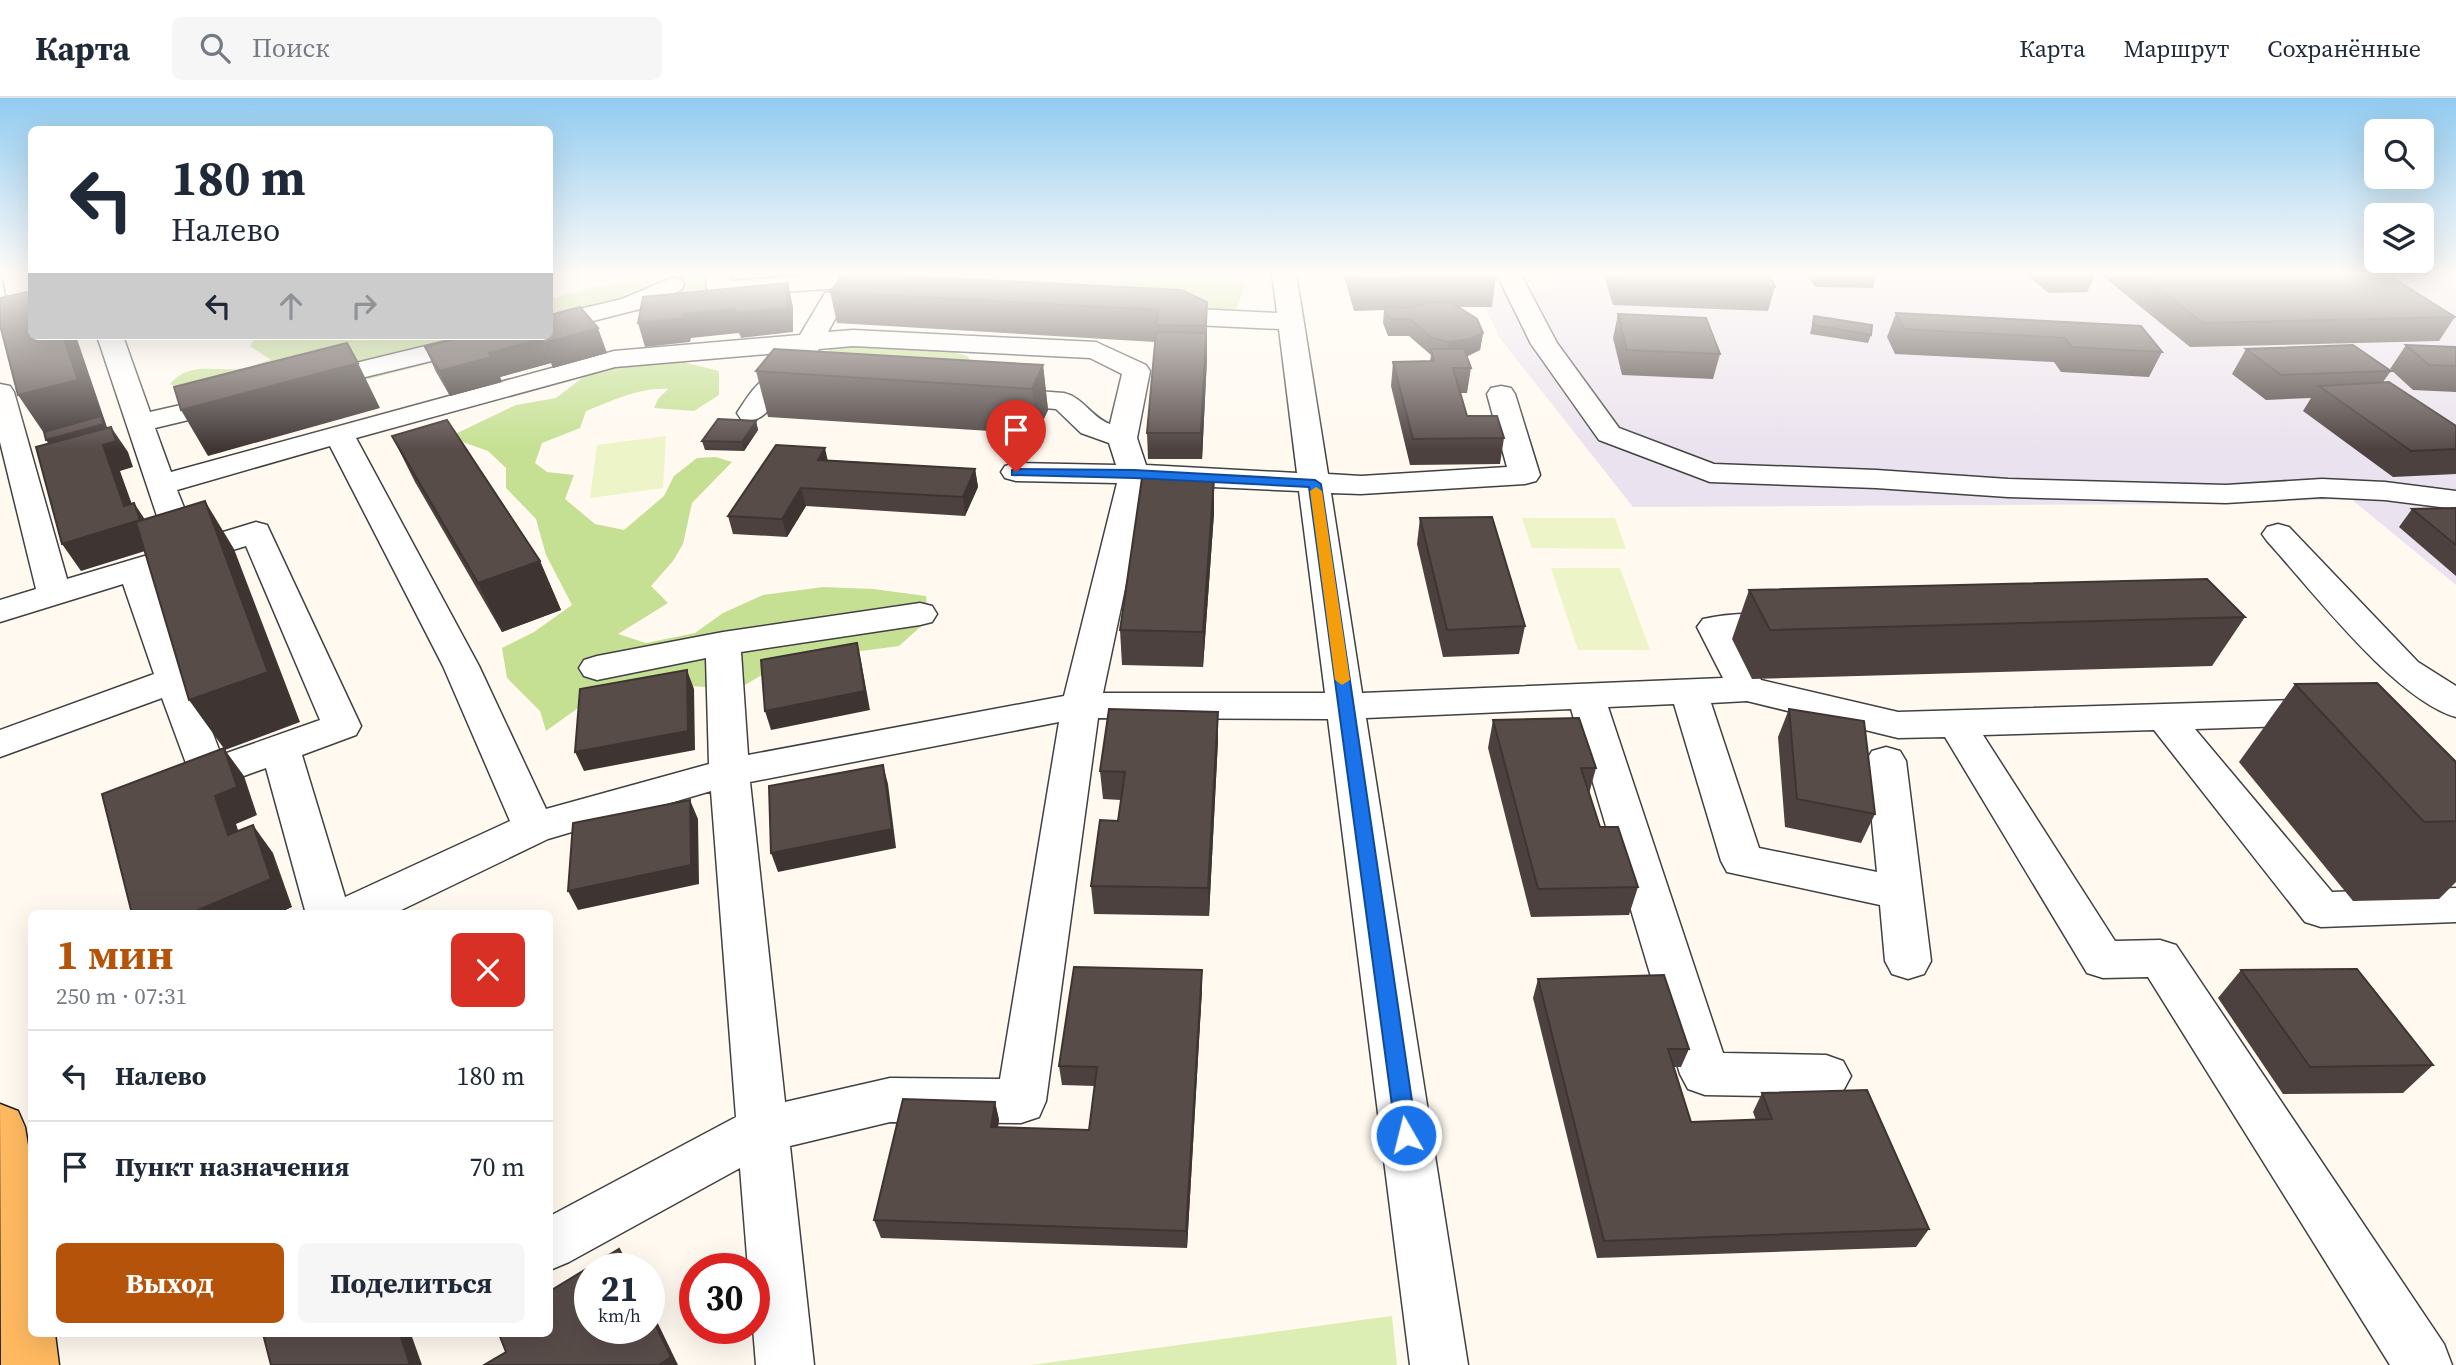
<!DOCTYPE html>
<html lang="ru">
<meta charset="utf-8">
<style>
:root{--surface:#fff;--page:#f6f6f7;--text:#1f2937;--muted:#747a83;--line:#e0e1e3;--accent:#b45309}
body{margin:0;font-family:"Source Serif 4",serif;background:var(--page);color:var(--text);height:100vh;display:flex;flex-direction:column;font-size:26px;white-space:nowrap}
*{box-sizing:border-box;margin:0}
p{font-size:23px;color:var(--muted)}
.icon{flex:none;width:38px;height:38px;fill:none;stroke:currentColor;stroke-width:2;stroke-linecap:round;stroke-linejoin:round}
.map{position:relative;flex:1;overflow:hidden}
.details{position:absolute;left:28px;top:812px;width:525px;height:427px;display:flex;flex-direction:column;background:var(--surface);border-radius:10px;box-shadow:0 7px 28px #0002}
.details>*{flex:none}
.top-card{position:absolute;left:28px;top:28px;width:525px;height:214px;border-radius:10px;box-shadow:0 7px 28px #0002;background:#fff;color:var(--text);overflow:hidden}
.fabs{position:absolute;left:2364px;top:21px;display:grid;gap:14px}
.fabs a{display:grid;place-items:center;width:70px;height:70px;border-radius:10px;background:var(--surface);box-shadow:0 7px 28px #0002;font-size:35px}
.speed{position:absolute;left:574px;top:1155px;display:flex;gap:14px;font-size:35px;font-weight:700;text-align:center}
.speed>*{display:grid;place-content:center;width:91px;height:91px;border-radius:50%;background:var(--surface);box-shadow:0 7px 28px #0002;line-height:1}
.speed small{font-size:18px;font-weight:400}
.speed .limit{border:10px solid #d22;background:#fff;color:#111}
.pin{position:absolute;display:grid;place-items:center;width:60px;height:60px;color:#fff;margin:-72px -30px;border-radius:50% 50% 50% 0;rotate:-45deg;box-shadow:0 0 7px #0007}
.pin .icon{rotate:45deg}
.me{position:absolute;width:77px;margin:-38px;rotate:352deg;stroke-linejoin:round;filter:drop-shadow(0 0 5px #0008)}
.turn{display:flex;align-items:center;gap:24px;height:147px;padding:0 28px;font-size:32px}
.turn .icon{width:91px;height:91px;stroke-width:2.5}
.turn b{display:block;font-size:49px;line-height:60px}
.lanes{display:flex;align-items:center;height:66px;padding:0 28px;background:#0003;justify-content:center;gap:35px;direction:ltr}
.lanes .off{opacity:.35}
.round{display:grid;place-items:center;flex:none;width:74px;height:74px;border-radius:10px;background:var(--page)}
.overview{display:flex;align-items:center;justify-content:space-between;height:119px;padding:0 28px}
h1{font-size:42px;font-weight:700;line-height:52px;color:var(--accent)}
.action{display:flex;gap:14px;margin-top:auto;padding:14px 28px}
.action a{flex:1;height:80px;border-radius:10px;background:var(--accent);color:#fff;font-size:28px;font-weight:700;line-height:80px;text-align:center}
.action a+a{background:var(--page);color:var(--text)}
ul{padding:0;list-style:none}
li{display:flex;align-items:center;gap:21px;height:91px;padding:0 28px;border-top:2px solid var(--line)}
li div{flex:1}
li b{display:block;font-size:26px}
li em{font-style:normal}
header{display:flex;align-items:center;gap:42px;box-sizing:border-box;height:98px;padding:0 35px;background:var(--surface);border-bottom:2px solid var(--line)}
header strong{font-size:33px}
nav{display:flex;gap:38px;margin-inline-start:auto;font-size:24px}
.search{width:490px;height:63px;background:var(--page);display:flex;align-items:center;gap:18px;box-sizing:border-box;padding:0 24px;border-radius:10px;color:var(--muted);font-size:26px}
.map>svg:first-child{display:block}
.industrial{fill:#eae2ee}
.green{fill:#ddeeb5}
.forest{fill:#c5e092}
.pitch{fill:#edf4c7}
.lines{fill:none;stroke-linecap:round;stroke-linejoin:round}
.minor-casing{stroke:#414141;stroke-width:3}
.major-casing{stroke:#1f1f1f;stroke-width:3}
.minor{fill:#fff;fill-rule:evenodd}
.major{fill:#ffb960;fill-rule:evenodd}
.wall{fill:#4c413f}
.shaded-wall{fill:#3e3533}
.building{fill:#584c49;stroke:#3e3533;stroke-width:2}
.route{fill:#1a73e8;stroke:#114b97;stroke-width:2}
.slow{fill:#f59e0b}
</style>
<header>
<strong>Карта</strong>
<div class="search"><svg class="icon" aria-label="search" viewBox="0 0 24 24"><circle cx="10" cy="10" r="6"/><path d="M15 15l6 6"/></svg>Поиск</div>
<nav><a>Карта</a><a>Маршрут</a><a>Сохранённые</a></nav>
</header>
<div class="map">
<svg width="2456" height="1267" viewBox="0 0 2456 1267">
<rect width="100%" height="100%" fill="#fff9f0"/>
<path class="industrial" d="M1554 175H2456V487L2351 401 2192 406 1633 409 1499 239 1478 195 1554 190Z"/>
<path class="green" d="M1392 1218 1397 1267H1031L1369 1221Z"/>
<g class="forest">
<path d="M705 175H1238L1245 186 1236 212 829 191 632 214 550 235V201L599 188Z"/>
<path d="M257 238H536L213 321 206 302 170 286C190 262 217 275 244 270 253 268 262 264 271 262L250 248Z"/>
<path d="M835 248 945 252 968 258 973 272 822 257Z"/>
<path d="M679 263 719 273V297L694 313 654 310 658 301 668 291C640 289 612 303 586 313L580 330 542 345 535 365 547 374 574 377 565 401 595 426 624 432 664 398 674 378 697 360 716 359 732 364 692 405 683 446 673 463 651 488 668 505 618 536 646 545 695 535 723 515 763 497 823 489 873 491 926 498 928 522 899 548 786 563 738 591 655 586 592 600 546 633 540 613 507 580 502 550 534 534 572 507 546 457 536 421 506 390V370L488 353 449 339 516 307 556 300 591 273Z"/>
</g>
<g class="pitch">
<path d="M666 338 663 390 590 400 597 347Z"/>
<path d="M1522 420H1615L1626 451 1532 450Z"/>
<path d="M1551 470H1620L1650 552H1578Z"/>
</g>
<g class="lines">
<g class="minor-casing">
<g id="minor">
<path d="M2 175H26L32 197V222L14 219 10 214Z"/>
<path d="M706 175H730L731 183 838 175 840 184 837 189 828 191 719 198 710 196 707 191Z"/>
<path d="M1272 175H1296L1328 376 1361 378 1507 369 1487 296 1491 290 1501 288 1511 290 1515 296 1540 377 1536 383 1525 386 1361 396 1331 395 1362 595 1723 580 1697 529 1703 521C1728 515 1774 513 1799 519L1805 527 1799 535 1787 538 1738 539 1761 582 1898 614 2299 602 2312 606 2338 636 2333 645C2311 651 2304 643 2289 628L2195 631 2332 794 2456 790V824L2321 829 2305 824 2154 632 1983 637 2115 843 2160 842 2176 847 2444 1246 2452 1267H2390L2148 879 2103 880 2087 875 1945 639 1898 640 1747 603 1711 605 1759 750 1877 774 1866 663 1872 653 1886 649 1900 653 1906 663 1931 863 1924 876 1908 881 1892 876 1885 863 1880 807 1727 774 1721 763 1674 606 1608 609 1723 955 1826 957 1843 963 1851 978 1843 993 1826 999 1705 997 1688 991 1680 976 1571 611 1366 620 1468 1267H1410L1328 621 1098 620 1046 1003 1039 1019 1021 1025 890 1024 790 1048 814 1267H756L753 1230 754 1171H748L740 1070 569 1164 550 1172V1118L736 1019 711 693 548 741 393 816H306L266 670 208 691 194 687 162 600 0 659V632L154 576 123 486 0 524V502L36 491 0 344V286L10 288 14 294 67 481 168 451 97 238H123L150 314 233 295 243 297 247 303 243 309 155 330 171 374 614 253 800 237 825 195C844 190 871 192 890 197L894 202 890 207 881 210 842 208 828 234 853 232 1096 244 1146 267 1150 273 1137 340 1146 367 1297 375 1279 231 1154 225 1145 222 1141 217 1145 212 1154 209 1277 215ZM853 248 1090 260 1122 276 1110 326C1092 320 1083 299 1064 295L993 290 983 292 979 298 983 304 993 306 1056 311 1081 335 1109 345 1116 367 1016 365 1005 368 1001 374 1005 380 1016 383 1117 385 1064 598 748 657 741 554 920 527 932 524 937 516 932 508 920 505 723 534 597 558 584 562 579 570 584 578 597 582 706 560 709 666 546 711 479 568 356 340 615 269 791 254 788 259 791 265 801 267 811 265 819 251ZM330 348 443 568 510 723 345 799 302 657 356 637 361 628 267 427 256 424 197 442 177 392ZM1147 386 1299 393 1325 595H1103ZM246 448 320 622 221 657 153 476ZM1059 624 1000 981 890 980 785 1004 750 684Z"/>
<path d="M1496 175H1520L1557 245 1619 330 1714 366 1876 372 2008 381 2226 387 2322 381 2385 384 2456 393V411L2385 402 2322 399 2226 405 2008 399 1876 390 1710 384 1599 342 1531 246Z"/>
<path d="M672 180 681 182 684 187 681 192 640 211 550 234V218L622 201Z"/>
<path d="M467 238H513L509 244 312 292 302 290 298 284 302 278Z"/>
<path d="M775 276 818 279 822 285 818 291 783 293C770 309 763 327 741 321L737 315C746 301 758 280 775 276Z"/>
<path d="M2278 426 2289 429 2418 564 2456 588V619C2395 602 2311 491 2267 443L2262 436 2267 429Z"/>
</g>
</g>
<g class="major-casing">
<path id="major" d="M0 1006 18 1013 25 1029 32 1072V1236H55L59 1267H1Z"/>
</g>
<use href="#minor" class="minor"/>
<use href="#major" class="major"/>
</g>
<g class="wall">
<path d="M1343 175H1494L1496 178 1492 209H1459L1483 235 1480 252 1467 258 1471 270 1467 295H1460L1467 318 1504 340 1500 366 1410 367 1391 288 1393 264 1430 263 1431 257 1409 238H1388L1383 225 1384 212 1354 213Z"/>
<path d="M1603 175H1768L1775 189 1768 213 1613 207Z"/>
<path d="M1807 175H1878L1873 190 1815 189 1806 177Z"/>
<path d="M2027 175H2091L2095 178 2087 194 2049 195 2026 177Z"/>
<path d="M2099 175H2385L2455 219 2439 243 2190 249Z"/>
<path d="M830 194 1207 204V260L1202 361H1148L1147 335 1155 244 837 225Z"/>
<path d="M1896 215 2162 254 2149 279 2061 274 2054 264 1895 256 1887 239Z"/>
<path d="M1618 216 1720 256 1713 281 1622 277 1613 240Z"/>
<path d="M1814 218 1871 237 1868 245 1810 236Z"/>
<path d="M550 238 607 255 553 270 551 265 500 279 502 284 450 298 436 274 425 249Z"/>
<path d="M2406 247 2456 249V294L2413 292 2390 271Z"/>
<path d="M2246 251 2391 273 2383 284 2456 328V376L2393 379 2303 313 2311 300 2266 302 2232 276Z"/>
<path d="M1043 267 1048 312 1037 336 768 319 756 273Z"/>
<path d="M756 323 758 332 744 353 705 352 702 343Z"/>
<path d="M392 338 540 463 561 512 502 534 415 384Z"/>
<path d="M828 362 975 371 978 389 965 418 806 408 787 439 733 436 728 418Z"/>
<path d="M1214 381V415L1203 569 1122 567 1120 532Z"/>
<path d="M2456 410V478L2399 429 2412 411Z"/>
<path d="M1420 420 1525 528 1519 556 1443 559 1417 446Z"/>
<path d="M1749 492 2245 519 2212 568 1752 581 1732 541Z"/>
<path d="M2295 586 2456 664V784L2439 801 2353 803 2239 664Z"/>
<path d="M1789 611 1875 716 1861 745 1785 729 1778 639Z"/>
<path d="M1218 614V642L1209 818 1094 816 1091 788 1118 723 1121 702 1103 701 1100 673Z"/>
<path d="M1493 622 1596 670 1589 696 1600 729 1638 789 1629 817 1531 819 1488 650Z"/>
<path d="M2241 872 2433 967 2403 995 2283 996 2218 900Z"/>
<path d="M1538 881 1689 951 1681 969H1673L1691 1024 1756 1022 1753 1014 1762 995 1929 1131 1916 1149 1597 1160 1533 900Z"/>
<path d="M1202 891 1187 1150 881 1140 874 1122 995 1004 999 1022 998 1029 1089 1032 1095 988 1062 987 1059 968Z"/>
</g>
<g class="shaded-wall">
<path d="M788 185 793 209V234L741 240 739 235 691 240 690 244 645 249 638 225 684 216Z"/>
<path d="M1207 204V260L1202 361 1201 335Z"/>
<path d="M598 230 607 255 553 270 544 245Z"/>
<path d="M1483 235 1480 252 1468 258 1447 261 1449 244Z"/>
<path d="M63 238H76L109 335 52 351 46 342 48 341 18 297Z"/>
<path d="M541 241 551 265 500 279 502 284 450 298 439 273 489 255Z"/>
<path d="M358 265 380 310 208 358 181 312Z"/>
<path d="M1043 267 1048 312 1037 336 1032 291Z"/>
<path d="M756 323 758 332 744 353 742 344Z"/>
<path d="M111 329 128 354 133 369 120 373 138 423 134 405 152 432 158 449 81 473 62 446Z"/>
<path d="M825 350 829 368 818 362Z"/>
<path d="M975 371 978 389 965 418 963 399Z"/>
<path d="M1214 381V415L1203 569V534Z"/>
<path d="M801 390 806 408 787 439 782 421Z"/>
<path d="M205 403 234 451 300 624 225 652 244 678 257 717 236 726 249 765 228 737 215 698 225 652 189 602Z"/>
<path d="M540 463 561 512 502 534 478 485Z"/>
<path d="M857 545 861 563 870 612 771 632 765 613Z"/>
<path d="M687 572 694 591 695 652 584 673 575 654Z"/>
<path d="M1218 614V642L1209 818 1208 790Z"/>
<path d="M883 667 888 686 896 750 778 774 771 755Z"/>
<path d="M690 702 698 721 699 786 578 812 568 793Z"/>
<path d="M253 727 273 755 292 809 277 816H189Z"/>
<path d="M1202 872V891L1187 1150 1186 1133Z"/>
<path d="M995 1004 999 1022 995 1047 991 1029Z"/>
<path d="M619 1151 631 1168 632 1171H629Z"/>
<path d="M649 1207 678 1267H659L649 1214Z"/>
<path d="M400 1236H411L422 1267H410Z"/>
</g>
<g class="building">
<path d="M845 175 1182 192 1207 204 1206 228 1156 227 1158 212 830 194Z"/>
<path d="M1354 175H1494L1496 178 1356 182Z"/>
<path d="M1615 175H1768L1775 189 1618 184Z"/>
<path d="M2050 175H2091L2095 178 2056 179Z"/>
<path d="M2139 175H2385L2455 219 2203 225Z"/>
<path d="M788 185 787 210 734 215 735 211 684 216 683 220 638 225 643 199Z"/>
<path d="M32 193V238H63L78 282 18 297 0 227V200Z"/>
<path d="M1433 204 1452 205 1477 221 1483 235 1470 241 1449 244 1432 240 1410 221H1390L1384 209 1410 210Z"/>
<path d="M580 209 598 230 544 245 541 241 489 255 492 259 439 273 425 249 466 238H550V217Z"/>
<path d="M1896 215 2141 228 2162 254 2072 249 2065 240 1904 231Z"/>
<path d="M1618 216 1706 220 1720 256 1627 252Z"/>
<path d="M1814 218 1872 227 1871 237 1813 227Z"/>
<path d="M1156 234 1206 235 1201 335H1147Z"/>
<path d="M347 245 358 265 181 312 174 289Z"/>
<path d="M2353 247 2391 273 2281 277 2246 251Z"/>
<path d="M2406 247 2456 249V268L2429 267Z"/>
<path d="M774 251 1043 267 1032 291 756 273Z"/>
<path d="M1431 251H1464L1471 270H1453L1467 318H1497L1504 340 1413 341 1393 264 1434 263Z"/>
<path d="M2389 284 2456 328V351L2411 353 2319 288Z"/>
<path d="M101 318 104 326 46 342 44 334Z"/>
<path d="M718 321 756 323 742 344 702 343Z"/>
<path d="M447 322 540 463 478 485 392 338Z"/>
<path d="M111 329 116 343 103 347 124 408 134 405 140 422 62 446 36 349Z"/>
<path d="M776 347 825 350 818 362 975 371 963 399 801 390 782 421 728 418Z"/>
<path d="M1142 380 1214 381 1203 534 1120 532Z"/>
<path d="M205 403 268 574 189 602 136 424Z"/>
<path d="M2456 410V447L2412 411Z"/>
<path d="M1492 419 1525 528 1447 532 1420 420Z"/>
<path d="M2207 481 2245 519 1770 532 1749 492Z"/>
<path d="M857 545 865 593 765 613 761 562Z"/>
<path d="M687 572 688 633 575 654 580 591Z"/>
<path d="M2377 585 2456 664V723L2424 724 2295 586Z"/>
<path d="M1109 611 1218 614 1208 790 1091 788 1100 722 1118 723 1125 674 1100 673Z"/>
<path d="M1789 611 1864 623 1875 716 1797 701Z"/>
<path d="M1579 620 1596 670H1581L1600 729H1618L1638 789 1538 791 1493 622Z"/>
<path d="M224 650 237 689 215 698 228 737 253 727 271 781 189 816H132L102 696Z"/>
<path d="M883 667 892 731 771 755 769 688Z"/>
<path d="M690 702 691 767 568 793 573 725Z"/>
<path d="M1074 869 1202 872 1186 1133 874 1122 903 1001 995 1004 991 1029 1089 1032 1097 969 1059 968Z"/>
<path d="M2357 871 2433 967 2310 969 2241 872Z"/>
<path d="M1664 877 1689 951H1668L1691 1024 1772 1021 1762 995 1867 992 1929 1131 1604 1143 1538 881Z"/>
<path d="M619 1151 629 1171H590V1230H649V1214L671 1259 659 1267H484L506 1254 499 1236H550V1193Z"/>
<path d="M263 1236H400L410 1267H271Z"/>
</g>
<linearGradient id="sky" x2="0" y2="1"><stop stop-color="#91cbf0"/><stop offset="0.5" stop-color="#fffcf8"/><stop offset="1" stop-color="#fffcf8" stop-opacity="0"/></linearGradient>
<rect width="2456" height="352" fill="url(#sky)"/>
<path class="route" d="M1016 371 1134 372 1315 382 1321 386 1417 1037 1414 1044 1406 1047 1399 1044 1396 1037 1309 389 1134 380 1012 377V372Z"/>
<path class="slow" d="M1316 389 1322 393 1350 582 1342 587 1335 582 1310 393Z"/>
</svg>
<div class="fabs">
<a><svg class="icon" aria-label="search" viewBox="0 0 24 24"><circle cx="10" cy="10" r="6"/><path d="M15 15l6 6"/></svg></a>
<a><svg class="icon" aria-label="layers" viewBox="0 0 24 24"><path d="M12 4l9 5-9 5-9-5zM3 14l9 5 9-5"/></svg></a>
</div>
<div class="speed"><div>21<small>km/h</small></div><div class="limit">30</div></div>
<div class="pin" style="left:1016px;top:374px;background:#d93025"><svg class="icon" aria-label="arrive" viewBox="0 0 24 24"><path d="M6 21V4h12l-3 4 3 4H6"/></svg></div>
<svg class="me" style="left:1406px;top:1037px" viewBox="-20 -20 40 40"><circle r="17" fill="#1a73e8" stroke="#fff" stroke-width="3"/><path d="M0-11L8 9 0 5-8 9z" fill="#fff"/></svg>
<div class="top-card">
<div class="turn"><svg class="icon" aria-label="left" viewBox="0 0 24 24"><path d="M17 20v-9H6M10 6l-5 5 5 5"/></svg><div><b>180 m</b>Налево</div></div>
<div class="lanes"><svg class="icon" aria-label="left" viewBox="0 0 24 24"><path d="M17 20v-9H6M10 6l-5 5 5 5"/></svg><svg class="icon off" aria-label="ahead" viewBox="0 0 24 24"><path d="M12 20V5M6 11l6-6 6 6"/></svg><svg class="icon off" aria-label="right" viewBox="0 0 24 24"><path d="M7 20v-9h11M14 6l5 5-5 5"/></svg></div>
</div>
<section class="details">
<div class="overview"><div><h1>1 мин</h1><p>250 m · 07:31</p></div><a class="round" style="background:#d93025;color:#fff"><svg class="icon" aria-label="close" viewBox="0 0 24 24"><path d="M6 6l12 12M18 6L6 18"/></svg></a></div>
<ul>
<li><svg class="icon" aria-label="left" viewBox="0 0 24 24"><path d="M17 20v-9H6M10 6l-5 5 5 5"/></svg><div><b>Налево</b></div><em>180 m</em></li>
<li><svg class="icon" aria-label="arrive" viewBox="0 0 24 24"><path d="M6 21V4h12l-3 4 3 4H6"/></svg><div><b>Пункт назначения</b></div><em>70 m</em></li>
</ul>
<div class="action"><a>Выход</a><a>Поделиться</a></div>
</section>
</div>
